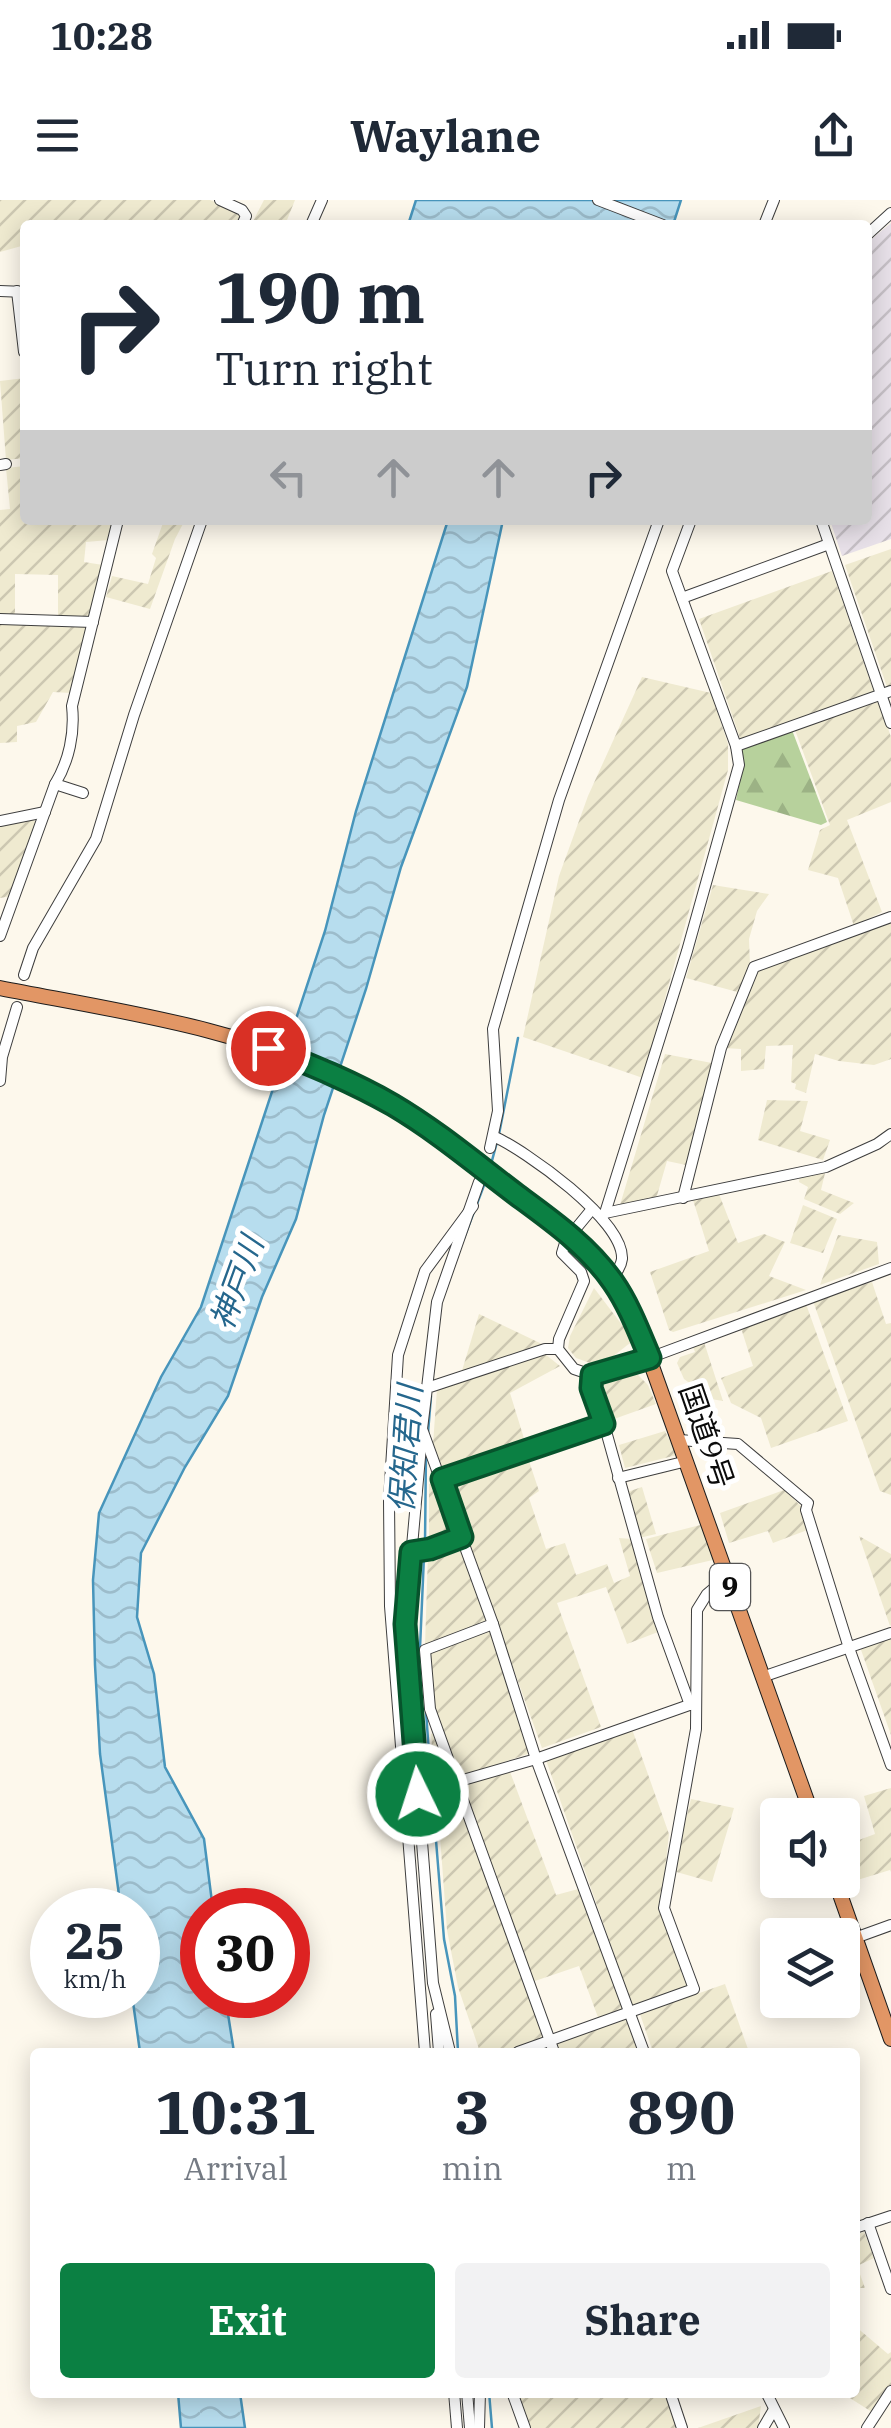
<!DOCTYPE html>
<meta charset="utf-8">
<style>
:root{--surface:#fff;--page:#f2f2f3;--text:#1f2937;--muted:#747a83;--accent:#0b8043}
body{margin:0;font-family:"IBM Plex Serif","Noto Sans JP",serif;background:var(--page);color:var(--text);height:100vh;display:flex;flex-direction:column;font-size:38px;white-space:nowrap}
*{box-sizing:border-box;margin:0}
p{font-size:32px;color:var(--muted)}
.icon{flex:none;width:55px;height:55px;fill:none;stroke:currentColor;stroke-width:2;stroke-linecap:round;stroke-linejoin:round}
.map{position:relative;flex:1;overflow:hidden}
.drawer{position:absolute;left:30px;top:1848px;width:830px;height:350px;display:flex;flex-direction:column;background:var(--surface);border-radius:10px;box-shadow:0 5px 25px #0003}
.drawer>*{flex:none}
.top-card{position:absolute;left:20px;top:20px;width:852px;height:305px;border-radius:10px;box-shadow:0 5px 25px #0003;background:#fff;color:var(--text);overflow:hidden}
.tools{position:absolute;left:760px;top:1598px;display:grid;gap:20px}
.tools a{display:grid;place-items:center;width:100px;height:100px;border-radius:10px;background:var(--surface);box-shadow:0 5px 25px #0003;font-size:50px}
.speed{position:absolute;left:30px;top:1688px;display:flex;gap:20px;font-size:50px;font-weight:700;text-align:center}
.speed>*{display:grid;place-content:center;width:130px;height:130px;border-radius:50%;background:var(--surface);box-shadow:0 5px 25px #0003;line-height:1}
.speed small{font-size:25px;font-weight:400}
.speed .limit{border:15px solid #d22;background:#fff;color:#111}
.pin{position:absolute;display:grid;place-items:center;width:85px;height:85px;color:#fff;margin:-42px;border:5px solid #fff;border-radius:50%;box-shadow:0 2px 10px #0007}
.me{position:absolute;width:110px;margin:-55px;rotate:356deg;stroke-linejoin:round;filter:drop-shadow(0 0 8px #0008)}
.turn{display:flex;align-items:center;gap:35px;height:210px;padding:0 30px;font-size:45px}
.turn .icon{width:130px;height:130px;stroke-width:2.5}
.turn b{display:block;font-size:70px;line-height:85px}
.lanes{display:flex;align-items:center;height:95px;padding:0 30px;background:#0003;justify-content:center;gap:50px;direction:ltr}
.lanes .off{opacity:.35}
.eta{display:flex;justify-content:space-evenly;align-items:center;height:170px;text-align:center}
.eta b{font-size:60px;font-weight:800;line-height:70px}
.button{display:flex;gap:20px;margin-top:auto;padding:20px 30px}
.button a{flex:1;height:115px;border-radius:10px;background:var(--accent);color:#fff;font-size:40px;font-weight:800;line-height:115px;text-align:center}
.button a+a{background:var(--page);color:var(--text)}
.status{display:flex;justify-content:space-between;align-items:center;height:70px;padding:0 50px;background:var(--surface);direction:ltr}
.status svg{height:28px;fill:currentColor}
header{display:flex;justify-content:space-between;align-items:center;height:130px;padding:0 30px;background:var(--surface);font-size:45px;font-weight:800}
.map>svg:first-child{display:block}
.industrial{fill:url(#industrial-furrows)}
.farmland{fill:url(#farmland-furrows)}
.forest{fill:url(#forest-firs)}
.water{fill:url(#water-waves);stroke:#4895bb;stroke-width:2.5}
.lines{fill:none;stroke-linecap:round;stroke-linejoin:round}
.stream{stroke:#4895bb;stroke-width:2.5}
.minor-casing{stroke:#3e3e3e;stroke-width:12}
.highway-casing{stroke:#1c1c1c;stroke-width:16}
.minor{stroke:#fff;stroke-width:10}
.highway{stroke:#e29665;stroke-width:14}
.route-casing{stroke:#07532c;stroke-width:25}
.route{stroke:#0b8043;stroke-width:18}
.labels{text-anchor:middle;stroke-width:10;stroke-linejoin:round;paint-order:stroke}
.shield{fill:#fff;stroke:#545454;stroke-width:2.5}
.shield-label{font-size:28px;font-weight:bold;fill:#0b0b0b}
.street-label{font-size:30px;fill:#0b0b0b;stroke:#fff}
.water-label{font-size:32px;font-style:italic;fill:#25678d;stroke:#fff}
</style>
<div class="status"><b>10:28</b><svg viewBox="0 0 49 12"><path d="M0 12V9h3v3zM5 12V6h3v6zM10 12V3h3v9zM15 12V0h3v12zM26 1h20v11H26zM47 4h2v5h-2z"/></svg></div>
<header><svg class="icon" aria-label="menu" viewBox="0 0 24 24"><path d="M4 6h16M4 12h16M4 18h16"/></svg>Waylane<svg class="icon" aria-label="share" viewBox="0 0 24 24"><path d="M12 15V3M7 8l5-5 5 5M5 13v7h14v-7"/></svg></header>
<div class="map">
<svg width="891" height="2228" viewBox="0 0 891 2228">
<defs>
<pattern id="industrial-furrows" width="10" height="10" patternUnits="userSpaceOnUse" patternTransform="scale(2.5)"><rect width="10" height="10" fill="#e8e1e9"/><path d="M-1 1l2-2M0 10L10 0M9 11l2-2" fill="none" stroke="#c6c0c6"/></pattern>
<pattern id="farmland-furrows" width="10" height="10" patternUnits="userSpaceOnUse" patternTransform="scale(2.5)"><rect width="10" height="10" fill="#efead0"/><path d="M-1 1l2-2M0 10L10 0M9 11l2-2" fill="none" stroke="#ccc7b1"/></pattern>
<pattern id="forest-firs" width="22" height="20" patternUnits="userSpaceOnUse" patternTransform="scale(2.5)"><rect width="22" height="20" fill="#b7d19c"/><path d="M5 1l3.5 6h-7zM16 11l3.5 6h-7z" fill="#9cb285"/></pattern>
<pattern id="water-waves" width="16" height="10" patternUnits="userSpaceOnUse" patternTransform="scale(2.5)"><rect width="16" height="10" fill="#b7ddee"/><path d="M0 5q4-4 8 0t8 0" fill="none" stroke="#9cbccb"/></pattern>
</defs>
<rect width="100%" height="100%" fill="#fdf8ec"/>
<path class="industrial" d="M891 23V339L842 356 830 320H868V42Z"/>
<g class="farmland">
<path d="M0 0H210L241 13 243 17 238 25H25V45L0 52Z"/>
<path d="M264 0H295L285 25H251Z"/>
<path d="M25 178V258L6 260 0 181Z"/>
<path d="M25 266V320H114L109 340 86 342 84 362 103 365 90 418 58 416V375L15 374V414L0 415V310L10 309 6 268Z"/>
<path d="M164 320H185L175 339 150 409 106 397 112 376 148 384 156 358 152 354Z"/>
<path d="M891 349V486L887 487 845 365Z"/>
<path d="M832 371 874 492 741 541 699 419Z"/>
<path d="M0 422 89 425 71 493 53 492 36 522 17 526V542L0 543Z"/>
<path d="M642 477 711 493 728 544V570L643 878 523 837 559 676 588 596Z"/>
<path d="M878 500 891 537V602L847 620 882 712 854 726 838 678 808 670 820 630 830 625 795 530Z"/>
<path d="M33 619 37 624 12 696 0 698V625Z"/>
<path d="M713 685 769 694 757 711 749 739 750 766 741 793 686 778Z"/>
<path d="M891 720V859L874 865 839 861 815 854 806 893 795 889 796 884 791 882 793 845 766 846 764 869 741 871V849L724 848 757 768Z"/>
<path d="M665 854 712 863 686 965 667 961 656 999 620 1005Z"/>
<path d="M767 900 808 901 800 931 830 940 823 960 758 940Z"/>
<path d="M826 969 821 990 854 1003 840 1014 804 999 808 987 799 982 800 975Z"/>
<path d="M719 994 738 1043 764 1034 785 1042 769 1076 806 1090 673 1132 669 1130 650 1072 709 1051 693 1000Z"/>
<path d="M803 1005 837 1019 823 1053 790 1043Z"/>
<path d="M838 1035 877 1042 879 1064 820 1085Z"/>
<path d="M872 1082 886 1124 891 1123V1295L880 1291 813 1101Z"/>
<path d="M594 1088 629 1134 630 1143 611 1158 590 1163 576 1158 568 1148 570 1136Z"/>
<path d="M806 1104 848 1221 771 1248 761 1218 731 1203 721 1178 753 1166 741 1128Z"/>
<path d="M479 1114 542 1144 461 1174Z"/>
<path d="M704 1142 723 1201 711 1199 684 1179 677 1163 680 1157 695 1152 693 1147Z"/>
<path d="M545 1154 560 1166 510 1193 526 1245 445 1273 433 1244 437 1189Z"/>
<path d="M634 1171 648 1185 656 1204 614 1219 602 1181Z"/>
<path d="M665 1231 677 1255 625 1268 619 1245Z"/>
<path d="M526 1252 539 1291 529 1298 546 1349 565 1343 576 1375 607 1364 614 1383 630 1376 619 1338 632 1339 658 1432 627 1444 606 1387 557 1403 601 1527 542 1548 447 1284Z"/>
<path d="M435 1283 455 1334 429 1344V1284Z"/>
<path d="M642 1287 656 1334 639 1338 627 1292Z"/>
<path d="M784 1290 803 1308 810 1329 773 1343 768 1331 729 1343 720 1313Z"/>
<path d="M704 1324 717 1359 657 1373 646 1339Z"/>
<path d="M859 1336 891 1354V1425L890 1426Z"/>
<path d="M458 1342 487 1423 425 1446 428 1353Z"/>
<path d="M490 1429 533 1552 459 1578 433 1508 429 1452Z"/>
<path d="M891 1434V1535L860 1447Z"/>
<path d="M632 1529 669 1634 661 1708 689 1787 633 1808 546 1560Z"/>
<path d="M434 1533 453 1580 435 1586 431 1534Z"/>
<path d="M509 1569 556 1695 582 1688 623 1805 622 1812 599 1820 579 1766 532 1782 462 1586Z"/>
<path d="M891 1588V1672L890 1670 851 1682 843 1646 875 1634 864 1596Z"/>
<path d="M453 1589 546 1839 506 1852H480L458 1787 447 1730 437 1596Z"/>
<path d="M691 1599 734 1608 712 1682 673 1671Z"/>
<path d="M725 1784 749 1852H653L640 1814Z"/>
<path d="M628 1819 639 1852H557L556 1843Z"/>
<path d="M864 2032 874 2058 857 2066 865 2088H855V2035Z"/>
<path d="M855 2126 888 2154 891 2152V2186L875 2214 842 2193 855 2192Z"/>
<path d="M517 2193H666L678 2228H529Z"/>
<path d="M761 2206 758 2228H698Z"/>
</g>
<path class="forest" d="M792 530 827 622 821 625 736 600 743 567 741 550Z"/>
<g class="water">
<path d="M416 0H681L673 25H408Z"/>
<path d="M448 320H503L467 487 401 667 366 789 324 915 296 1019 262 1097 228 1196 185 1267 141 1353 137 1417 154 1474 165 1567 204 1639 213 1710H202V1795H225L234 1852H140L132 1795H138V1710H121L100 1554 95 1465 93 1380 99 1313 161 1177 201 1107 325 731 356 611Z"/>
<path d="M178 2193H240L245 2228H181Z"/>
</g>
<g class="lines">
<g class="stream">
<path d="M499 934 518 838"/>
<path d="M490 968 497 942"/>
<path d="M464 1038 486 980"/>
<path d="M428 1233 431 1196"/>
<path d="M425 1343 426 1251"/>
<path d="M420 1448 424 1356"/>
<path d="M426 1511 431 1583"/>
<path d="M432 1591 444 1739 455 1796 458 1852"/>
<path d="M489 2192 492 2228"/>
</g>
<g class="minor-casing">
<g id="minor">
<path d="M220 0 242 10 246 16 242 25"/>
<path d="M598 0 663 25"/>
<path d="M311 25 322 0"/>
<path d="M764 25 774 0"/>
<path d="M868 34 891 13"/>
<path d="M0 91 25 92"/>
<path d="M17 91 24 152"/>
<path d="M0 265 6 264"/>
<path d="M821 320 891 523"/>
<path d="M682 398 829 344"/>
<path d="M0 419 93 422"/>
<path d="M736 546 891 491"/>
<path d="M55 584 83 593"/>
<path d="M0 621 45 612"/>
<path d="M0 736 55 584C69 561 75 533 72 506L118 320"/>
<path d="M24 775 33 748 96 639 134 515 202 320"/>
<path d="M0 881 2 857 17 807"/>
<path d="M493 936C525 950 624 1020 622 1059 621 1067 616 1073 611 1079"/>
<path d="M490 948 498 911 493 829 559 600 659 320"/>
<path d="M683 998 721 848 754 767 891 717"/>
<path d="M605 1013 826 967 877 944 891 934"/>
<path d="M601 1017 605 1013 687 751 739 565 736 546 672 371 691 320"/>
<path d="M578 1026 592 1009"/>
<path d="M565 1043 562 1053 581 1072 584 1081 559 1139 558 1149 574 1169 592 1175 649 1158 891 1068"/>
<path d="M558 1149H545L427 1188 422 1229 493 1424 536 1559 644 1852"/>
<path d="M427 1188 437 1102 479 982"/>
<path d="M604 1224 658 1417 690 1505"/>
<path d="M422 1235 405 1424 433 1783 450 1852"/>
<path d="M679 1240 738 1244 808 1303 806 1310 849 1448 891 1565"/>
<path d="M618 1278 687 1261"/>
<path d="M442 1279 604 1224 591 1188 592 1175"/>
<path d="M411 1352 429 1349 462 1337"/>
<path d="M493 1424 425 1450 430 1509 554 1852"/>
<path d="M762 1477 891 1433"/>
<path d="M418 1593 536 1559 692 1504"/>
<path d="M855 1738 891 1725"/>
<path d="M436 1814 439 1852"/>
<path d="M425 1852 390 1406 389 1300 398 1155 425 1071 473 1006"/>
<path d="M518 1852 694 1789 664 1708 696 1529 697 1410 707 1394 726 1378"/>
<path d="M868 2023 891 2089"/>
<path d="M855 2028 891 2016"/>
<path d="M454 2192 457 2228"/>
<path d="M467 2192 470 2228"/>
<path d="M512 2192 525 2228"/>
<path d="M670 2192 682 2228"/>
<path d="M766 2192 784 2228"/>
<path d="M479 2228 480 2192"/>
<path d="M763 2228 773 2211"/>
<path d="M867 2228 891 2191"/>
</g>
</g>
<g class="highway-casing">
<g id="highway">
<path d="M0 788C118 811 245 828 353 884 406 911 452 945 499 981 539 1011 584 1040 613 1082 629 1105 639 1132 649 1158L812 1615"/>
<path d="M835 1680 891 1839"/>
</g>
</g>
<use href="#minor" class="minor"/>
<use href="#highway" class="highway"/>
</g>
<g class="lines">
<g class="route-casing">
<path id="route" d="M268 848C311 865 353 882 393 905 437 931 476 964 517 995 551 1020 588 1046 613 1082 629 1105 639 1132 650 1158L592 1175 591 1188 604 1224 442 1279 462 1337 430 1349 411 1352 405 1424 418 1594"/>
</g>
<use href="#route" class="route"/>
</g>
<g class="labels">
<rect class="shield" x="710" y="1364" width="40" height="46" rx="8"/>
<g class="shield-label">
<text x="730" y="1397">9</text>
</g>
<g class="street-label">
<text transform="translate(706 1236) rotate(71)" y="10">国道9号</text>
</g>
<g class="water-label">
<text transform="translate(237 1083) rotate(-70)" y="11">神戸川</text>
<text transform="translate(406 1249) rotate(-86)" y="11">保知君川</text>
</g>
</g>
</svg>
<div class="tools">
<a><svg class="icon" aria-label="sound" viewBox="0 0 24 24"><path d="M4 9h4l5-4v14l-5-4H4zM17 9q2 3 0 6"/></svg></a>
<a><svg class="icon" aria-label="layers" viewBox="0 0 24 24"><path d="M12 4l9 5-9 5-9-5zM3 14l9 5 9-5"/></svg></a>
</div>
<div class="speed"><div>25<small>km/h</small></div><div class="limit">30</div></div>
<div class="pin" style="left:268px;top:848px;background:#d93025"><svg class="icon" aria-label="arrive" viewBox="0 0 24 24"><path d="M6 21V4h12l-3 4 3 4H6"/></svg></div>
<svg class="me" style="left:418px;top:1594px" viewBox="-20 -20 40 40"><circle r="17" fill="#0b8043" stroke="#fff" stroke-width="3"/><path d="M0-11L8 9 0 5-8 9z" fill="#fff"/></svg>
<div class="top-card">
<div class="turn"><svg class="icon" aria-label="right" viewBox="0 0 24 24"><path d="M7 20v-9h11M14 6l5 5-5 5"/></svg><div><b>190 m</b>Turn right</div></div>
<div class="lanes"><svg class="icon off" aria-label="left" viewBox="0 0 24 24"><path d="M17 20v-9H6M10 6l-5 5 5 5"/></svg><svg class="icon off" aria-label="ahead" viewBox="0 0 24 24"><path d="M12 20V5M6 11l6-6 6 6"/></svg><svg class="icon off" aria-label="ahead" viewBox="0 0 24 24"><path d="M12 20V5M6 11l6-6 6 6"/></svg><svg class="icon" aria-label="right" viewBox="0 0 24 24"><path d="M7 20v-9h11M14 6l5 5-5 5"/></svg></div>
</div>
<section class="drawer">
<div class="eta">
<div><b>10:31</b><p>Arrival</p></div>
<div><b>3</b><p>min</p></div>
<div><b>890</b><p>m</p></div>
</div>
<div class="button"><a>Exit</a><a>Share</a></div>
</section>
</div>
